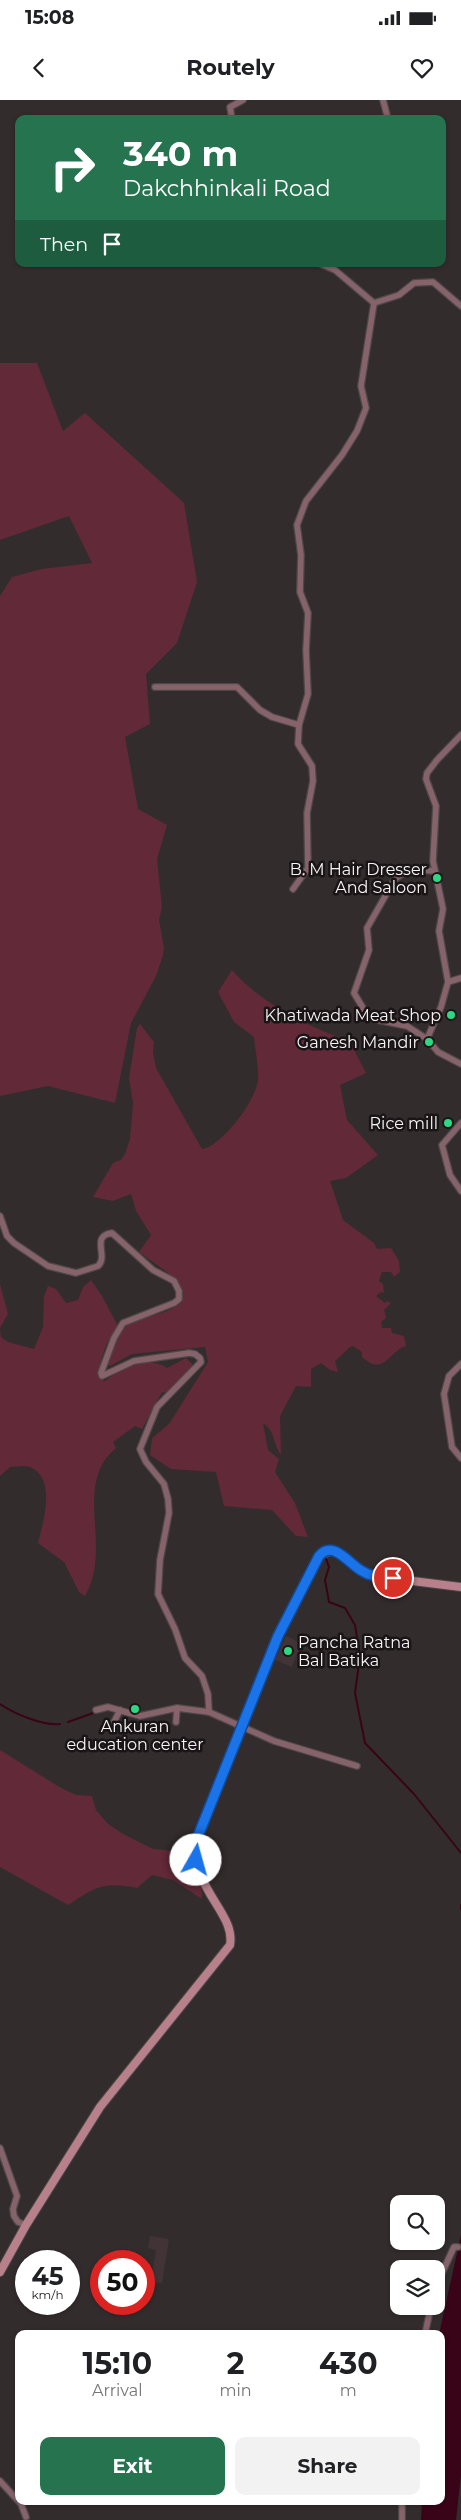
<!DOCTYPE html>
<style>
:root{--surface:#fff;--page:#f2f2f2;--text:#202124;--muted:#757577;--accent:#26734f}
body{margin:0;font-family:Montserrat,sans-serif;background:var(--page);color:var(--text);height:100vh;display:flex;flex-direction:column;font-size:19px;white-space:nowrap}
*{box-sizing:border-box;margin:0}
p{font-size:16px;color:var(--muted)}
.icon{flex:none;width:28px;height:28px;fill:none;stroke:currentColor;stroke-width:2;stroke-linecap:round;stroke-linejoin:round}
.map{position:relative;flex:1;overflow:hidden}
.panel{position:absolute;left:15px;top:2230px;width:430px;height:175px;display:flex;flex-direction:column;background:var(--surface);border-radius:10px;box-shadow:0 1px 4px #0004}
.panel>*{flex:none}
.top-card{position:absolute;left:15px;top:15px;width:431px;height:152px;border-radius:10px;box-shadow:0 1px 4px #0004;background:#26734f;color:#fff;overflow:hidden}
.buttons{position:absolute;left:390px;top:2095px;display:grid;gap:10px}
.buttons a{display:grid;place-items:center;width:55px;height:55px;border-radius:10px;background:var(--surface);box-shadow:0 1px 4px #0004;font-size:25px}
.speed{position:absolute;left:15px;top:2150px;display:flex;gap:10px;font-size:25px;font-weight:700;text-align:center}
.speed>*{display:grid;place-content:center;width:65px;height:65px;border-radius:50%;background:var(--surface);box-shadow:0 1px 4px #0004;line-height:1}
.speed small{font-size:12px;font-weight:400}
.speed .limit{border:8px solid #d22;background:#fff;color:#111}
.pin{position:absolute;display:grid;place-items:center;width:42px;height:42px;color:#fff;margin:-21px;border:2px solid #fff;border-radius:50%;box-shadow:0 1px 5px #0007}
.me{position:absolute;width:55px;margin:-28px;rotate:7deg;stroke-linejoin:round;filter:drop-shadow(0 0 4px #0008)}
.turn{display:flex;align-items:center;gap:18px;height:105px;padding:0 25px;font-size:22px}
.turn .icon{width:65px;height:65px;stroke-width:2.5}
.turn b{display:block;font-size:35px;line-height:42px}
.then{display:flex;align-items:center;height:48px;padding:0 25px;background:#0003;gap:10px;font-size:19px}
.eta{display:flex;justify-content:space-evenly;align-items:center;height:85px;text-align:center}
.eta b{font-size:30px;font-weight:700;line-height:35px}
.action{display:flex;gap:10px;margin-top:auto;padding:10px 25px}
.action a{flex:1;height:58px;border-radius:10px;background:var(--accent);color:#fff;font-size:20px;font-weight:700;line-height:58px;text-align:center}
.action a+a{background:var(--page);color:var(--text)}
.status{display:flex;justify-content:space-between;align-items:center;height:35px;padding:0 25px;background:var(--surface);direction:ltr}
.status svg{height:14px;fill:currentColor}
header{display:flex;justify-content:space-between;align-items:center;height:65px;padding:0 25px;background:var(--surface);font-size:22px;font-weight:700}
.map>svg:first-child{display:block}
.built{fill:#423436}
.green{fill:#622938}
.water{fill:#390417}
.lines{fill:none;stroke-linecap:round;stroke-linejoin:round}
.stream{stroke:#390417;stroke-width:2}
.street-casing{stroke:#4f4849;stroke-width:8}
.secondary-casing{stroke:#4f4849;stroke-width:10}
.street{stroke:#86636a;stroke-width:5.5}
.secondary{stroke:#b7808b;stroke-width:8}
.route-casing{stroke:#114b97;stroke-width:12}
.route{stroke:#1a73e8;stroke-width:9}
.poi-dot{fill:#2ed883;stroke:#191516;stroke-width:2}
.labels{text-anchor:middle;stroke-width:5;stroke-linejoin:round;paint-order:stroke}
.poi-label{font-size:16px;fill:#f8f3f4;stroke:#191516;text-anchor:end}
</style>
<div class="status"><b>15:08</b><svg viewBox="0 0 49 12"><path d="M0 12V9h3v3zM5 12V6h3v6zM10 12V3h3v9zM15 12V0h3v12zM26 1h20v11H26zM47 4h2v5h-2z"/></svg></div>
<header><svg class="icon" aria-label="back" viewBox="0 0 24 24"><path d="M15 5l-7 7 7 7"/></svg>Routely<svg class="icon" aria-label="heart" viewBox="0 0 24 24"><path d="M12 20l-8-8c-3-5 5-10 8-4 3-6 11-1 8 4z"/></svg></header>
<div class="map">
<svg width="461" height="2420" viewBox="0 0 461 2420">
<rect width="100%" height="100%" fill="#332c2d"/>
<g class="built">
<path d="M286 1536 301 1543 292 1567 275 1560Z"/>
<path d="M150 2136 169 2139 162 2183 151 2182 156 2150 148 2148Z"/>
</g>
<g class="green">
<path d="M0 263H37L63 331 85 313 184 403 197 482 177 543 146 574 150 624 125 637 138 709 167 725 157 759 162 807 159 820 164 848 163 855 156 876 131 923 115 1003 48 986 0 996V496L12 477 42 469 92 463 69 416 0 440Z"/>
<path d="M232 870C264 906 306 925 350 942L366 973 340 985 347 1020 378 1055 346 1078 330 1081 343 1120 374 1143 377 1149 391 1148 399 1161 400 1172 394 1177 391 1172H382L379 1181 383 1184 384 1193 381 1192 376 1196 385 1203 387 1201 391 1203 384 1210 386 1218 381 1222 382 1228H391L392 1233 404 1236 406 1246C388 1252 384 1277 362 1257V1252L353 1246 350 1247 335 1261 338 1272 330 1270 321 1263 311 1269V1287L296 1286 280 1316 281 1355C272 1342 276 1332 263 1323L268 1350 279 1359 275 1372 295 1403 308 1437 296 1436 272 1410 224 1406 216 1372 171 1369 150 1355 152 1338 169 1324 208 1262 205 1247 132 1254 110 1266 107 1264C112 1251 116 1234 127 1225 139 1214 167 1218 181 1201L180 1186 167 1172 139 1152 151 1135 136 1111 131 1094 113 1101 93 1097 113 1063 121 1060 125 1054 130 1039 133 1003 129 978 137 928 140 924 154 942 153 952 156 968 202 1049C222 1046 256 1000 258 980 259 967 255 950 254 937L234 922 218 892Z"/>
<path d="M91 1180 102 1196 118 1226C106 1241 99 1260 99 1279L105 1281C121 1268 149 1255 167 1268L186 1258 193 1265 167 1293 162 1292 142 1329 135 1326 113 1342 116 1348C111 1353 106 1357 103 1363 81 1402 110 1452 85 1496L79 1492 64 1462 38 1443C43 1423 57 1378 30 1367 24 1365 16 1367 10 1367L0 1376V1184L8 1214 0 1228 1 1237 8 1242 34 1249 43 1227 44 1196 48 1186 56 1189 66 1203 78 1200 83 1187Z"/>
<path d="M0 1650 61 1688 76 1695 92 1696 96 1710 108 1724 123 1734 153 1749 189 1752V1761L201 1787 202 1799 173 1780 152 1775 137 1788C104 1781 95 1787 68 1805L0 1767Z"/>
</g>
<path class="water" d="M461 2135V2375L456 2420H421L422 2401H441V2234H439Z"/>
<g class="lines">
<g class="stream">
<path d="M325 1456 329 1467 325 1480 329 1502 345 1508 355 1525 360 1556 355 1593 365 1643 414 1694 461 1753"/>
<path d="M0 1604C15 1614 43 1626 60 1624"/>
<path d="M156 1615 173 1612"/>
<path d="M68 1622 96 1612"/>
<path d="M461 1805V1809"/>
</g>
<g class="street-casing">
<g id="street">
<path d="M383 0 388 19"/>
<path d="M232 19 230 7 243 0"/>
<path d="M321 164 335 170 374 203 399 195 414 183 433 182 461 206"/>
<path d="M155 587H237L260 610 272 617 299 625"/>
<path d="M293 789 308 768 307 713 313 681 312 666 298 644 299 625 308 594 306 550 308 513 300 492 301 455 297 425 306 401 342 355 357 331 366 308 361 286 374 203"/>
<path d="M461 878 448 882 441 907 427 939 438 952 461 964"/>
<path d="M448 882 439 831 443 809 433 761 436 706 426 679 427 673 437 660 461 635"/>
<path d="M427 939 407 926 373 919 366 913 354 893 369 850 367 828 395 779 409 769 434 771"/>
<path d="M461 1023 442 1045 450 1075 461 1091"/>
<path d="M0 1116 7 1136 14 1143 48 1166 76 1173 98 1166C109 1156 90 1136 112 1133L153 1170 174 1181 179 1191V1199L174 1203 123 1223 114 1238 101 1273 102 1276 134 1261 189 1253 195 1254 200 1258 201 1262 157 1307 140 1349 146 1362 164 1384 168 1399 169 1413 160 1460 158 1494 175 1529 185 1558 202 1576 208 1594 209 1612 274 1641 357 1666"/>
<path d="M461 1264 449 1276 444 1294 452 1347 461 1358"/>
<path d="M96 1610 108 1607 140 1616 177 1608 209 1612"/>
<path d="M176 1622 177 1608"/>
<path d="M112 1626 120 1610"/>
<path d="M0 2048 17 2096 13 2109 14 2116 18 2122 26 2125"/>
<path d="M436 2186 454 2147H458"/>
<path d="M425 2234 431 2206"/>
<path d="M0 2381 21 2404 26 2417"/>
<path d="M402 2420V2401"/>
</g>
</g>
<g class="secondary-casing">
<path id="secondary" d="M0 2172 26 2125 100 2007 230 1845C236 1813 190 1789 197 1741L277 1536 319 1456 332 1450C347 1457 357 1470 373 1476L461 1487"/>
</g>
<use href="#street" class="street"/>
<use href="#secondary" class="secondary"/>
</g>
<g class="lines">
<g class="route-casing">
<path id="route" d="M196 1760V1741L278 1536 319 1456C333 1439 349 1464 362 1471 371 1477 382 1477 393 1478"/>
</g>
<use href="#route" class="route"/>
</g>
<g class="poi-dot">
<circle cx="437" cy="778" r="5"/>
<circle cx="451" cy="915" r="5"/>
<circle cx="429" cy="942" r="5"/>
<circle cx="448" cy="1023" r="5"/>
<circle cx="288" cy="1551" r="5"/>
<circle cx="135" cy="1609" r="5"/>
</g>
<g class="labels">
<g class="poi-label">
<text x="427" y="775">B. M Hair Dresser<tspan x="427" dy="18">And Saloon</tspan></text>
<text x="441" y="921">Khatiwada Meat Shop</text>
<text x="419" y="948">Ganesh Mandir</text>
<text x="438" y="1029">Rice mill</text>
<text x="298" y="1548" text-anchor="start">Pancha Ratna<tspan x="298" dy="18">Bal Batika</tspan></text>
<text x="135" y="1632" text-anchor="middle">Ankuran<tspan x="135" dy="18">education center</tspan></text>
</g>
</g>
</svg>
<div class="buttons">
<a><svg class="icon" aria-label="search" viewBox="0 0 24 24"><circle cx="10" cy="10" r="6"/><path d="M15 15l6 6"/></svg></a>
<a><svg class="icon" aria-label="layers" viewBox="0 0 24 24"><path d="M12 4l9 5-9 5-9-5zM3 14l9 5 9-5"/></svg></a>
</div>
<div class="speed"><div>45<small>km/h</small></div><div class="limit">50</div></div>
<div class="pin" style="left:393px;top:1478px;background:#d93025"><svg class="icon" aria-label="arrive" viewBox="0 0 24 24"><path d="M6 21V4h12l-3 4 3 4H6"/></svg></div>
<svg class="me" style="left:196px;top:1760px" viewBox="-20 -20 40 40"><circle r="19" fill="#fff"/><path d="M0-13L10 11 0 6-10 11z" fill="#1a73e8"/></svg>
<div class="top-card">
<div class="turn"><svg class="icon" aria-label="right" viewBox="0 0 24 24"><path d="M7 20v-9h11M14 6l5 5-5 5"/></svg><div><b>340 m</b>Dakchhinkali Road</div></div>
<div class="then">Then<svg class="icon" aria-label="arrive" viewBox="0 0 24 24"><path d="M6 21V4h12l-3 4 3 4H6"/></svg></div>
</div>
<section class="panel">
<div class="eta">
<div><b>15:10</b><p>Arrival</p></div>
<div><b>2</b><p>min</p></div>
<div><b>430</b><p>m</p></div>
</div>
<div class="action"><a>Exit</a><a>Share</a></div>
</section>
</div>
